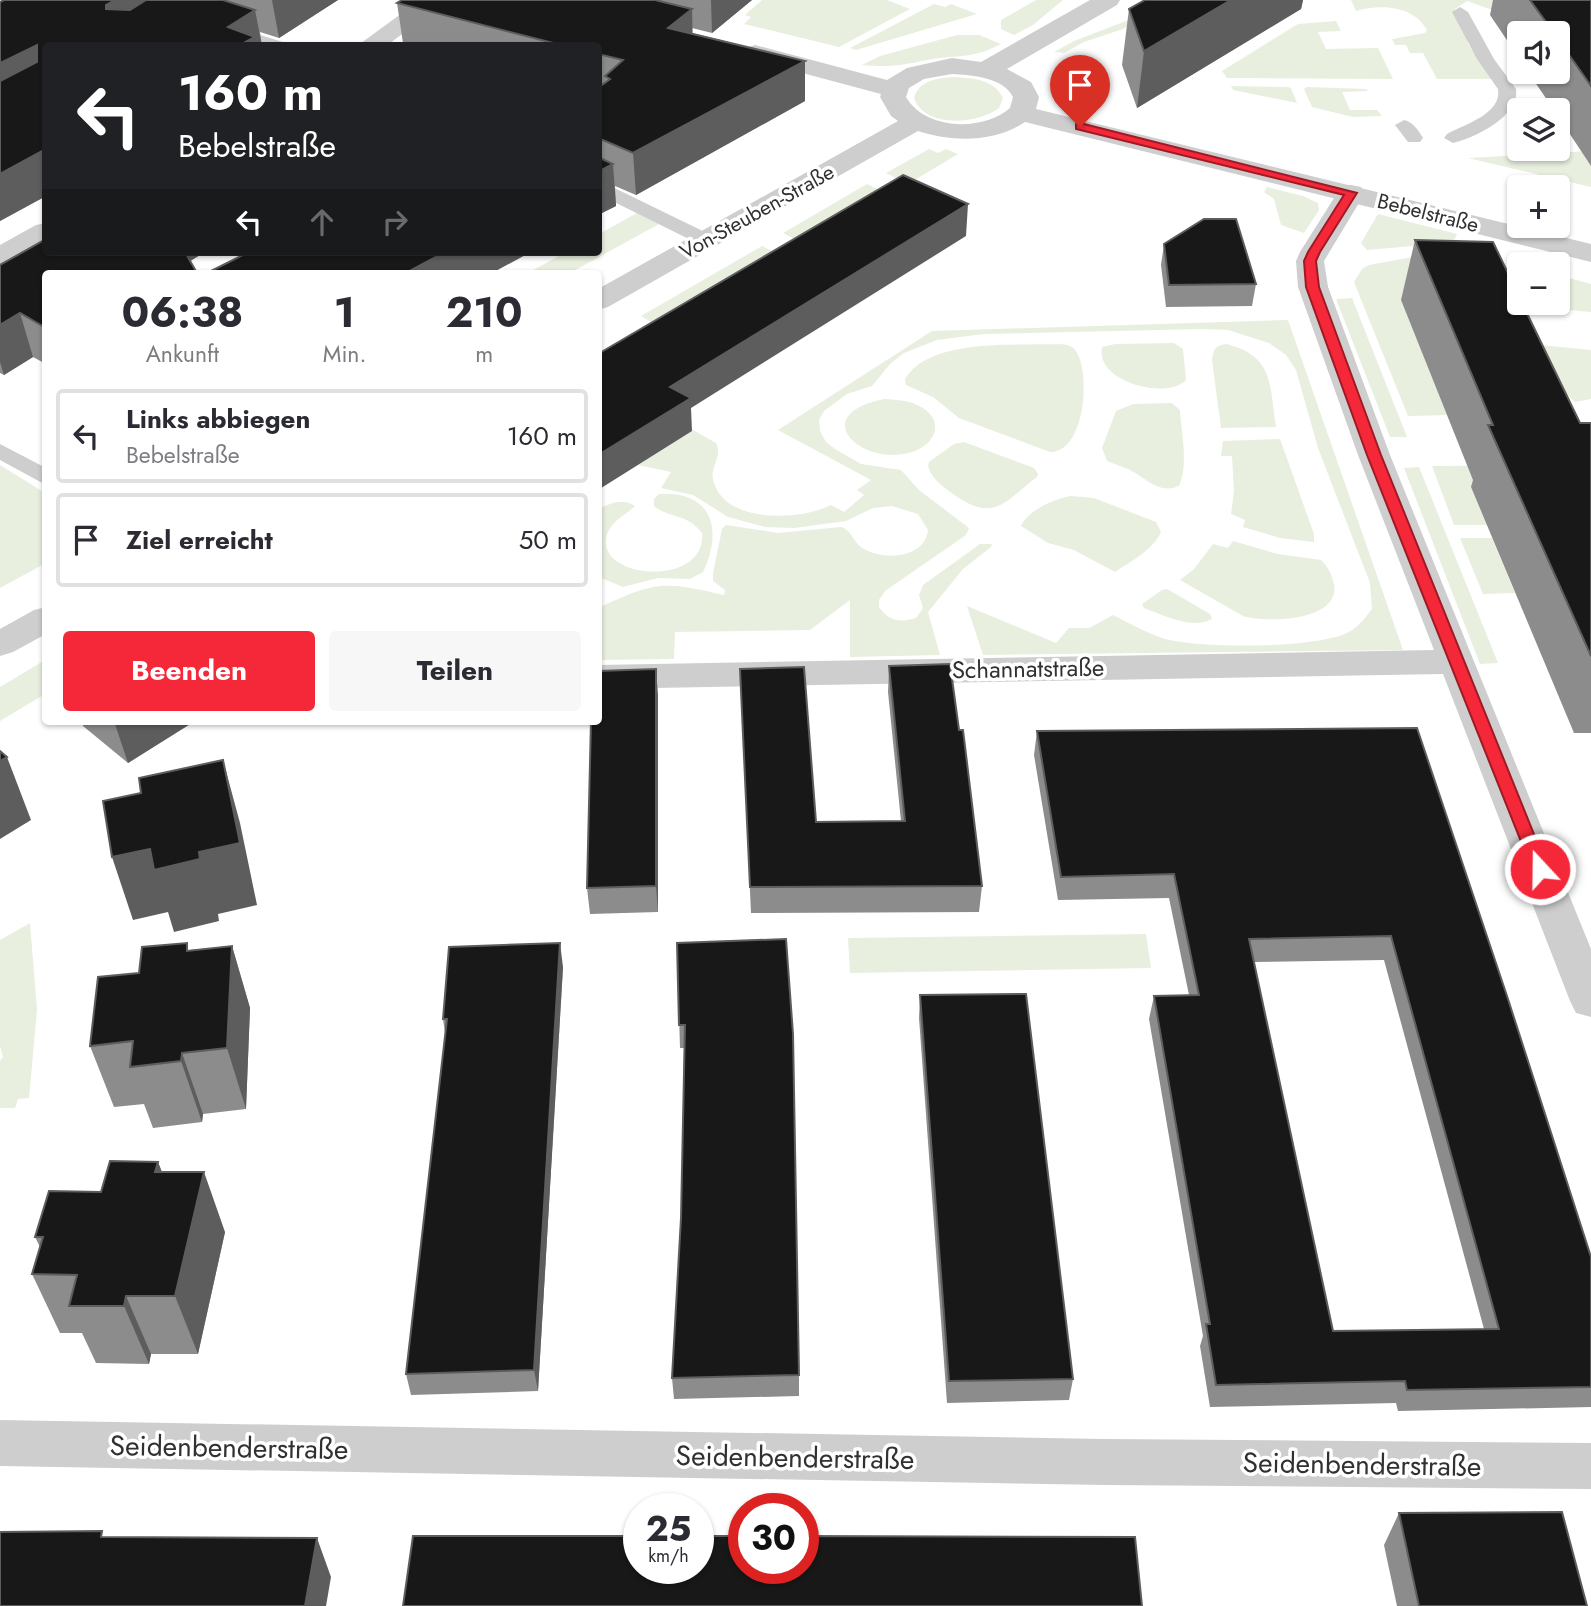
<!DOCTYPE html>
<html lang="de">
<meta charset="utf-8">
<style>
:root{--surface:#fff;--page:#f7f7f7;--text:#2b2b33;--muted:#7c7c81;--line:#e1e1e2;--accent:#f42839}
body{margin:0;font-family:Jost,sans-serif;background:var(--page);color:var(--text);height:100vh;display:flex;flex-direction:column;font-size:26px;white-space:nowrap}
*{box-sizing:border-box;margin:0}
p{font-size:23px;color:var(--muted)}
.icon{flex:none;width:38px;height:38px;fill:none;stroke:currentColor;stroke-width:2;stroke-linecap:round;stroke-linejoin:round}
.map{position:relative;flex:1;overflow:hidden}
.side{position:absolute;left:42px;top:270px;width:560px;height:455px;display:flex;flex-direction:column;background:var(--surface);border-radius:7px;box-shadow:0 2px 5px #0004}
.side>*{flex:none}
.banner{position:absolute;left:42px;top:42px;width:560px;height:214px;border-radius:7px;box-shadow:0 2px 5px #0004;background:#202124;color:#fff;overflow:hidden}
.fabs{position:absolute;left:1507px;top:21px;display:grid;gap:14px}
.fabs a{display:grid;place-items:center;width:63px;height:63px;border-radius:7px;background:var(--surface);box-shadow:0 2px 5px #0004;font-size:35px}
.speed{position:absolute;left:623px;top:1493px;display:flex;gap:14px;font-size:35px;font-weight:700;text-align:center}
.speed>*{display:grid;place-content:center;width:91px;height:91px;border-radius:50%;background:var(--surface);box-shadow:0 2px 5px #0004;line-height:1}
.speed small{font-size:18px;font-weight:400}
.speed .limit{border:10px solid #d22;background:#fff;color:#111}
.pin{position:absolute;display:grid;place-items:center;width:60px;height:60px;color:#fff;margin:-72px -30px;border-radius:50% 50% 50% 0;rotate:-45deg;box-shadow:0 0 7px #0007}
.pin .icon{rotate:45deg}
.me{position:absolute;width:77px;margin:-38px;rotate:339deg;stroke-linejoin:round;filter:drop-shadow(0 0 5px #0008)}
.turn{display:flex;align-items:center;gap:24px;height:147px;padding:0 21px;font-size:32px}
.turn .icon{width:91px;height:91px;stroke-width:2.5}
.turn b{display:block;font-size:49px;line-height:60px}
.lanes{display:flex;align-items:center;height:66px;padding:0 21px;background:#0003;justify-content:center;gap:35px;direction:ltr}
.lanes .off{opacity:.35}
.eta{display:flex;justify-content:space-evenly;align-items:center;height:119px;text-align:center}
.eta b{font-size:42px;font-weight:700;line-height:49px}
.cta{display:flex;gap:14px;margin-top:auto;padding:14px 21px}
.cta a{flex:1;height:80px;border-radius:7px;background:var(--accent);color:#fff;font-size:28px;font-weight:700;line-height:80px;text-align:center}
.cta a+a{background:var(--page);color:var(--text)}
ul{padding:0;list-style:none}
li{display:flex;align-items:center;gap:21px;height:94px;margin:0 14px 10px;padding:0 7px;border:4px solid var(--line);border-radius:7px}
li div{flex:1}
li b{display:block;font-size:26px}
li em{font-style:normal}
.map>svg:first-child{display:block}
.green{fill:#e8efdf}
.lines{fill:none;stroke-linecap:round;stroke-linejoin:round}
.service{fill:#cecece;fill-rule:evenodd}
.minor{fill:#cecece;fill-rule:evenodd}
.tertiary{fill:#cecece;fill-rule:evenodd}
.wall{fill:#8c8c8c;fill-rule:evenodd}
.shaded-wall{fill:#5d5d5d}
.building{fill:#181818;stroke:#5d5d5d;stroke-width:2;fill-rule:evenodd}
.route{fill:#f42839;stroke:#9f1a25;stroke-width:2}
.labels{text-anchor:middle;stroke-width:7;stroke-linejoin:round;paint-order:stroke}
.far-street-label{font-size:21px;fill:#313131;stroke:#fff}
.street-label{font-size:24px;fill:#313131;stroke:#fff}
.near-street-label{font-size:28px;fill:#313131;stroke:#fff}
</style>
<div class="map">
<svg width="1591" height="1606" viewBox="0 0 1591 1606">
<rect width="100%" height="100%" fill="#fff"/>
<g class="green">
<path d="M762 0H887L910 9 839 47 744 24 751 17 745 15Z"/>
<path d="M1036 0H1063L1033 25 1014 35 1001 29V20Z"/>
<path d="M1351 0H1514L1498 12 1467 1 1455 9 1466 32 1468 44 1492 79H1437L1423 53H1410L1406 45H1395L1392 39 1425 33 1427 30C1413 5 1380 4 1356 11Z"/>
<path d="M934 4 945 7 951 4 977 14 856 50 850 48Z"/>
<path d="M1131 19 1136 20 1123 29 1084 42 1064 53 1054 52 1074 41Z"/>
<path d="M1336 21 1341 31 1318 32 1326 49 1378 48 1393 79 1227 78 1222 71 1298 24Z"/>
<path d="M957 35H979L1001 44C970 60 959 54 927 60 904 65 886 68 862 65L880 56Z"/>
<path d="M954 77C972 78 994 79 1003 98L999 108C978 124 925 129 914 98 919 80 938 78 954 77Z"/>
<path d="M1231 86 1288 87 1291 88 1297 103 1233 90Z"/>
<path d="M1307 87 1366 89 1368 91 1342 92 1350 110H1377L1382 116 1353 117 1312 107 1304 89Z"/>
<path d="M929 149 938 153 946 149 958 154 908 184 886 173Z"/>
<path d="M1591 151V187L1468 158Z"/>
<path d="M867 184 890 195 806 245 783 233Z"/>
<path d="M1267 187 1303 196 1318 203 1319 210 1304 233 1281 225 1274 199 1264 192Z"/>
<path d="M637 213 659 224 570 273H528L566 252H598L599 234Z"/>
<path d="M1378 214 1457 234 1454 241 1447 243 1367 250 1361 243Z"/>
<path d="M762 246 784 257 663 329 641 316Z"/>
<path d="M1424 255 1401 300 1447 415 1408 416 1354 282 1362 269 1369 265Z"/>
<path d="M1507 262 1519 265V303H1558V275L1591 284V312L1513 305Z"/>
<path d="M1352 298 1407 437H1390L1336 299Z"/>
<path d="M1288 320 1403 650 983 655 967 606 1056 643 1069 628H1089L1113 615C1129 623 1145 632 1162 638 1197 649 1317 649 1349 632 1359 626 1365 618 1372 609L1370 583 1318 448 1296 370 1286 355 1269 343 1228 330 1202 329 984 334 937 340 904 353 890 364 872 386 847 394 824 411 819 420 820 431 826 442 835 449 861 464 901 470 919 490 969 528 966 535 885 591 879 600V607C889 621 900 623 916 618L923 608 919 595 923 585 980 544H992L991 547 963 569 928 612 940 655 850 657V600L810 630 675 632 674 659 599 660 598 608C656 581 663 581 724 595L725 590 713 581V573L722 529 726 525 778 533 841 527C853 531 853 543 864 549 885 561 925 558 928 530L918 514 892 506 873 508 846 521 794 528 765 527 728 517 693 495 661 488 671 472 638 465 681 437 599 377 716 443C723 457 710 466 713 479 722 524 800 521 831 505L844 512 864 495 857 490 871 480 778 430 932 331Z"/>
<path d="M1174 343 1183 349 1186 380C1168 400 1095 383 1102 347L1115 344Z"/>
<path d="M1062 344C1067 345 1073 346 1076 351 1091 374 1085 452 1050 452L959 418 933 397 906 385 905 379C930 337 1018 346 1062 344Z"/>
<path d="M1227 344C1275 357 1269 385 1276 427L1221 428 1212 360C1214 349 1215 345 1227 344Z"/>
<path d="M1530 344 1591 350V399L1575 402 1550 378Z"/>
<path d="M885 399C896 400 907 400 917 405 943 416 940 441 915 451 863 470 804 414 885 399Z"/>
<path d="M1172 403 1180 410C1181 432 1189 465 1179 486 1159 495 1145 477 1128 469 1121 466 1114 464 1107 461L1102 448 1116 411 1133 404Z"/>
<path d="M1280 439 1314 534V542L1280 538 1243 527 1245 520 1231 514 1234 491 1232 456H1221L1223 441Z"/>
<path d="M964 442 1034 468 1038 474 1037 477C1003 503 994 523 953 494 943 487 931 478 928 466L929 462 954 444Z"/>
<path d="M0 465 45 493 46 563 0 588Z"/>
<path d="M1553 465 1471 487 1487 525H1454L1432 466Z"/>
<path d="M1419 467 1498 663 1480 664 1404 468Z"/>
<path d="M659 494C713 491 723 530 703 572L690 579 658 578 623 587 599 577V509C610 503 624 498 635 506 626 515 613 520 608 532 589 580 707 589 702 533 687 513 670 519 654 506V499Z"/>
<path d="M1071 496 1094 498 1156 522 1161 532C1153 550 1131 561 1115 572L1074 550 1048 543 1021 526C1028 510 1054 499 1071 496Z"/>
<path d="M1460 538H1492L1515 593 1483 594Z"/>
<path d="M1233 541 1278 554 1321 560C1328 566 1332 576 1334 584 1341 622 1266 623 1243 616L1180 580 1194 569 1213 544 1228 548Z"/>
<path d="M1167 589 1210 614 1212 619C1192 630 1163 615 1144 608L1142 604 1162 590Z"/>
<path d="M45 660V694L0 721V687Z"/>
<path d="M30 923 37 1010 29 1098 18 1099 15 1108H0V1061L3 1057 0 1046V940Z"/>
<path d="M1146 934 1151 968 850 973 848 938Z"/>
</g>
<g class="lines">
<g class="service">
<path d="M1460 7 1468 12 1494 59 1516 89C1520 116 1475 138 1453 143L1444 138 1447 134C1465 124 1502 114 1498 89L1477 59 1452 12Z"/>
<path d="M228 25 283 42 285 46H258L222 34 219 30Z"/>
<path d="M1404 120C1413 122 1418 130 1423 138L1420 142H1408L1395 125Z"/>
<path d="M598 180 713 236 716 240 713 244H699L598 194Z"/>
<path d="M0 444 46 468V485L0 460Z"/>
</g>
<g class="minor">
<path d="M420 0H448L386 46H357Z"/>
<path d="M1351 185 1361 187 1365 193 1324 261 1328 287 1390 455 1591 949V1017L1576 1013 1570 1001 1443 674 598 689V665L1434 650 1358 455 1298 287 1296 261 1300 252 1341 187Z"/>
<path d="M46 223V243L10 263 0 266V245L36 225Z"/>
<path d="M0 1420 1105 1439 1591 1443V1489L1105 1485 0 1466Z"/>
</g>
<g class="tertiary">
<path d="M1090 0H1120L1117 5 1007 69 1031 82 1039 97 1036 109 1591 244V262L1025 122C994 143 952 142 918 131L608 307 598 310V289L898 121 891 116 880 97 881 94 746 58 742 53 746 48 755 45 887 80 907 68 952 58 981 62ZM952 74C971 75 1003 77 1013 97L1010 108C983 132 925 130 906 97L909 88 924 79Z"/>
<path d="M46 607V634L13 652 0 656V629L34 610Z"/>
</g>
</g>
<g class="wall">
<path d="M4 0H338L279 38 260 32 262 46H46V196L0 221Z"/>
<path d="M402 0H752L712 33 692 28V33L805 61V101L636 195 615 186 616 206 598 215V46H412L403 43 397 3Z"/>
<path d="M1145 0H1303L1301 9 1137 108 1122 65 1129 9Z"/>
<path d="M1493 0H1591V166L1558 116V110H1554L1528 72H1558V33H1519V58L1490 15Z"/>
<path d="M1415 240 1580 423H1591V733H1574L1471 487 1473 480 1401 300Z"/>
<path d="M1164 244 1256 284 1252 306 1166 307 1161 265Z"/>
<path d="M46 252H205L190 261 46 273V364L33 357 4 375 0 373V265Z"/>
<path d="M889 666 982 886 979 912 751 913 740 669 816 822 901 821 888 692Z"/>
<path d="M658 695V912L590 914 587 888Z"/>
<path d="M81 721H195L128 763 83 726Z"/>
<path d="M1417 728 1591 1257V1407L1398 1411 1396 1403 1210 1407 1200 1346 1203 1336 1149 1019 1154 996 1189 995 1169 898 1058 900 1034 755 1037 731ZM1384 960 1484 1329 1333 1331 1254 962Z"/>
<path d="M677 943 799 1375V1396L674 1399 672 1378 681 1218 684 1048H680Z"/>
<path d="M232 946 250 1008 246 1109 203 1114 202 1122 153 1128 144 1104 114 1107 90 1046 139 973 190 950Z"/>
<path d="M563 967 538 1391 411 1395 406 1374 445 1033 443 1019Z"/>
<path d="M920 995 1073 1379 1069 1400 947 1403 919 1018Z"/>
<path d="M158 1162 162 1172 225 1232 198 1354H151L149 1364 96 1363 82 1333H60L32 1274 40 1247 35 1237 101 1192Z"/>
<path d="M1399 1513 1587 1606H1397L1384 1545Z"/>
</g>
<g class="shaded-wall">
<path d="M115 0H154L158 17 106 9V5Z"/>
<path d="M272 0H338L279 38Z"/>
<path d="M711 0H752L712 33Z"/>
<path d="M1231 0H1303L1301 9 1137 108 1144 51Z"/>
<path d="M692 9 693 49 668 28Z"/>
<path d="M255 10 262 46H232L228 27Z"/>
<path d="M37 45 46 75 0 108V63Z"/>
<path d="M805 61V101L636 195 633 153Z"/>
<path d="M46 149V196L0 221V174Z"/>
<path d="M613 164 616 206 598 215V172Z"/>
<path d="M968 204 966 236 691 408 692 431 598 490V455L670 387Z"/>
<path d="M176 252H205L179 268Z"/>
<path d="M445 252H531L492 273H406Z"/>
<path d="M20 313 33 357 4 375 0 362V325Z"/>
<path d="M656 669 658 695V912L656 886Z"/>
<path d="M114 721H195L128 763Z"/>
<path d="M7 757 31 820 0 839V761Z"/>
<path d="M223 760 240 823 257 905 218 914 219 921 174 932 168 912 133 920 112 857 150 849 199 852Z"/>
<path d="M560 943 563 967 538 1391 534 1370Z"/>
<path d="M232 946 250 1008 246 1109 227 1048Z"/>
<path d="M182 1053 203 1114 202 1122 181 1061Z"/>
<path d="M158 1162 181 1222 155 1172Z"/>
<path d="M204 1172 225 1232 198 1354 175 1296Z"/>
<path d="M126 1296 151 1354 149 1364 124 1306Z"/>
<path d="M317 1538 331 1577 326 1606H305Z"/>
</g>
<g class="building">
<path d="M4 0H115L106 5V9L130 10 146 0H223L255 10 228 27 255 37 238 46H46V149L0 174V81L37 62V45L0 63V2Z"/>
<path d="M402 0H655L692 9 668 28 805 61 633 153 598 138V88L610 79 605 76 623 60 598 54V46H565L397 3Z"/>
<path d="M1145 0H1231L1144 51 1129 9Z"/>
<path d="M1530 0H1591V86L1558 39V33H1554Z"/>
<path d="M598 157 613 164 598 172Z"/>
<path d="M903 175 968 204 670 387 691 398 598 455V354Z"/>
<path d="M1204 219H1236L1256 284 1169 285 1164 244Z"/>
<path d="M46 239V252H185L197 273H46V328L20 313 0 325V265Z"/>
<path d="M1415 240 1493 242 1519 296V303H1522L1580 423H1591V656L1488 425H1493Z"/>
<path d="M249 252H445L406 273H207Z"/>
<path d="M950 664 959 730H963L982 886 750 887 740 669 804 667 816 822 905 821 889 666Z"/>
<path d="M656 669V886L587 888 591 721H598V671Z"/>
<path d="M1417 728 1507 996 1591 1257V1387L1407 1390 1405 1381 1216 1385 1206 1324H1210L1154 996 1199 995 1174 874 1061 877 1037 731ZM1391 936 1499 1329 1333 1331 1249 939Z"/>
<path d="M0 751 7 757 0 761Z"/>
<path d="M223 760 240 843 199 852 200 859 154 870 150 849 112 857 103 801 141 793 139 778Z"/>
<path d="M786 939 793 1034 799 1375 672 1378 681 1218 685 1025H679L677 943Z"/>
<path d="M187 943V951L232 946 227 1048 182 1053 181 1061 130 1067 133 1041 90 1046 98 977 139 973 142 947Z"/>
<path d="M560 943 534 1370 406 1374 447 1019H443L449 947Z"/>
<path d="M1026 994 1073 1379 949 1381 920 995Z"/>
<path d="M110 1161 158 1162 155 1172H204L175 1296H126L124 1306H69L77 1275 32 1274 43 1237H35L49 1191 101 1192Z"/>
<path d="M1562 1512 1587 1606H1419L1399 1513Z"/>
<path d="M102 1531 101 1537 317 1538 305 1606H0V1532Z"/>
<path d="M413 1536H639V1568H698V1536H744V1568H803V1536L1135 1537 1142 1606H403Z"/>
</g>
<path class="route" d="M1080 123 1357 193 1320 252 1316 261 1319 287 1381 455 1548 869 1546 874H1534L1532 869 1367 455 1306 287 1304 261 1308 252 1344 195 1076 129V124Z"/>
<g class="labels">
<g class="far-street-label">
<text transform="translate(757 212) rotate(-29)" y="7">Von-Steuben-Straße</text>
<text transform="translate(1428 213) rotate(14)" y="7">Bebelstraße</text>
</g>
<g class="street-label">
<text transform="translate(1028 669) rotate(-1)" y="8">Schannatstraße</text>
</g>
<g class="near-street-label">
<text transform="translate(229 1447) rotate(1)" y="10">Seidenbenderstraße</text>
<text transform="translate(795 1457) rotate(1)" y="10">Seidenbenderstraße</text>
<text transform="translate(1362 1464) rotate(1)" y="10">Seidenbenderstraße</text>
</g>
</g>
</svg>
<div class="fabs">
<a><svg class="icon" aria-label="sound" viewBox="0 0 24 24"><path d="M4 9h4l5-4v14l-5-4H4zM17 9q2 3 0 6"/></svg></a>
<a><svg class="icon" aria-label="layers" viewBox="0 0 24 24"><path d="M12 4l9 5-9 5-9-5zM3 14l9 5 9-5"/></svg></a>
<a>+</a>
<a>−</a>
</div>
<div class="speed"><div>25<small>km/h</small></div><div class="limit">30</div></div>
<div class="pin" style="left:1080px;top:127px;background:#d93025"><svg class="icon" aria-label="arrive" viewBox="0 0 24 24"><path d="M6 21V4h12l-3 4 3 4H6"/></svg></div>
<svg class="me" style="left:1540px;top:869px" viewBox="-20 -20 40 40"><circle r="17" fill="#f42839" stroke="#fff" stroke-width="3"/><path d="M0-11L8 9 0 5-8 9z" fill="#fff"/></svg>
<div class="banner">
<div class="turn"><svg class="icon" aria-label="left" viewBox="0 0 24 24"><path d="M17 20v-9H6M10 6l-5 5 5 5"/></svg><div><b>160 m</b>Bebelstraße</div></div>
<div class="lanes"><svg class="icon" aria-label="left" viewBox="0 0 24 24"><path d="M17 20v-9H6M10 6l-5 5 5 5"/></svg><svg class="icon off" aria-label="ahead" viewBox="0 0 24 24"><path d="M12 20V5M6 11l6-6 6 6"/></svg><svg class="icon off" aria-label="right" viewBox="0 0 24 24"><path d="M7 20v-9h11M14 6l5 5-5 5"/></svg></div>
</div>
<section class="side">
<div class="eta">
<div><b>06:38</b><p>Ankunft</p></div>
<div><b>1</b><p>Min.</p></div>
<div><b>210</b><p>m</p></div>
</div>
<ul>
<li><svg class="icon" aria-label="left" viewBox="0 0 24 24"><path d="M17 20v-9H6M10 6l-5 5 5 5"/></svg><div><b>Links abbiegen</b><p>Bebelstraße</p></div><em>160 m</em></li>
<li><svg class="icon" aria-label="arrive" viewBox="0 0 24 24"><path d="M6 21V4h12l-3 4 3 4H6"/></svg><div><b>Ziel erreicht</b></div><em>50 m</em></li>
</ul>
<div class="cta"><a>Beenden</a><a>Teilen</a></div>
</section>
</div>
